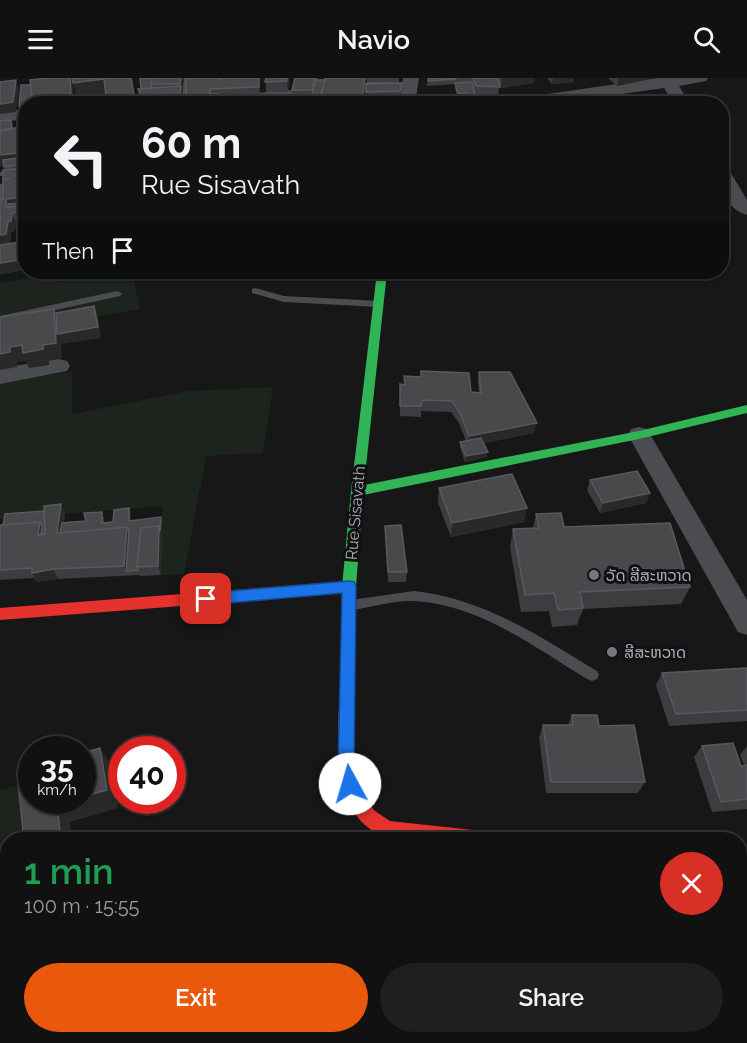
<!DOCTYPE html>
<meta charset="utf-8">
<style>
:root{--surface:#111;--page:#1e1f1f;--text:#f1f3f6;--muted:#9c9d9f;--line:#303131;--accent:#ea580c}
body{margin:0;font-family:Raleway,"Noto Sans Lao",sans-serif;background:var(--page);color:var(--text);height:100vh;display:flex;flex-direction:column;font-size:22px;white-space:nowrap}
*{box-sizing:border-box;margin:0}
p{font-size:20px;color:var(--muted)}
.icon{flex:none;width:33px;height:33px;fill:none;stroke:currentColor;stroke-width:2;stroke-linecap:round;stroke-linejoin:round}
.map{position:relative;flex:1;overflow:hidden}
.sheet{position:absolute;left:0px;top:754px;width:747px;height:212px;display:flex;flex-direction:column;background:var(--surface);border-radius:24px 24px 0 0;box-shadow:0 2px 4px #0004,0 0 0 2px var(--line)}
.sheet>*{flex:none}
.banner{position:absolute;left:18px;top:18px;width:711px;height:183px;border-radius:24px;box-shadow:0 2px 4px #0004,0 0 0 2px var(--line);background:#111;color:var(--text);overflow:hidden}
.speed{position:absolute;left:18px;top:658px;display:flex;gap:12px;font-size:30px;font-weight:700;text-align:center}
.speed>*{display:grid;place-content:center;width:78px;height:78px;border-radius:50%;background:var(--surface);box-shadow:0 2px 4px #0004,0 0 0 2px var(--line);line-height:1}
.speed small{font-size:15px;font-weight:400}
.speed .limit{border:9px solid #d22;background:#fff;color:#111}
.pin{position:absolute;display:grid;place-items:center;width:51px;height:51px;color:#fff;margin:-26px;border-radius:12px;box-shadow:0 3px 9px #0006}
.me{position:absolute;width:66px;margin:-33px;rotate:354deg;stroke-linejoin:round;filter:drop-shadow(0 0 4px #0008)}
.turn{display:flex;align-items:center;gap:21px;height:126px;padding:0 24px;font-size:27px}
.turn .icon{width:78px;height:78px;stroke-width:2.5}
.turn b{display:block;font-size:42px;line-height:51px}
.then{display:flex;align-items:center;height:57px;padding:0 24px;background:#0003;gap:12px;font-size:22px}
.round{display:grid;place-items:center;flex:none;width:63px;height:63px;border-radius:32px;background:var(--page)}
.head{display:flex;align-items:center;justify-content:space-between;height:102px;padding:0 24px}
h1{font-size:36px;font-weight:600;line-height:45px;color:#1e9e55}
.button{display:flex;gap:12px;margin-top:auto;padding:12px 24px}
.button a{flex:1;height:69px;border-radius:36px;background:var(--accent);color:#fff;font-size:24px;font-weight:600;line-height:69px;text-align:center}
.button a+a{background:var(--page);color:var(--text)}
header{display:flex;justify-content:space-between;align-items:center;height:78px;padding:0 24px;background:var(--surface);font-size:27px;font-weight:600}
.map>svg:first-child{display:block}
.green{fill:#1d241e}
.lines{fill:none;stroke-linecap:round;stroke-linejoin:round}
.lane{fill:#4b4c50;fill-rule:evenodd}
.street{fill:#4b4c50;fill-rule:evenodd}
.fast{fill:#30b455;fill-rule:evenodd}
.jam{fill:#e5322d;fill-rule:evenodd}
.wall{fill:#3d3d3f}
.shaded-wall{fill:#29292a}
.building{fill:#49494c;stroke:#58595d;stroke-width:1.5}
.route{fill:#1a73e8;stroke:#114b97;stroke-width:1.5}
.poi-dot{fill:#757880;stroke:#111113;stroke-width:2}
.labels{text-anchor:middle;stroke-width:6;stroke-linejoin:round;paint-order:stroke}
.street-label{font-size:16px;fill:#a8adb8;stroke:#111113}
.poi-label{font-size:16px;fill:#a8adb8;stroke:#111113;text-anchor:start}
</style>
<header><svg class="icon" aria-label="menu" viewBox="0 0 24 24"><path d="M4 6h16M4 12h16M4 18h16"/></svg>Navio<svg class="icon" aria-label="search" viewBox="0 0 24 24"><circle cx="10" cy="10" r="6"/><path d="M15 15l6 6"/></svg></header>
<div class="map">
<svg width="747" height="965" viewBox="0 0 747 965">
<rect width="100%" height="100%" fill="#171717"/>
<g class="green">
<path d="M121 194H132L140 231 0 254V205L46 197 47 205Z"/>
<path d="M72 293V336L188 313 273 309 263 375 206 378 184 496 161 497 162 428 0 441V305Z"/>
<path d="M27 705 34 762H8L7 893 0 895V712Z"/>
</g>
<g class="lines">
<g class="lane">
<path d="M26 91V96L0 98V94Z"/>
<path d="M255 210 284 218 379 223 384 226 379 229 284 224 252 215V211Z"/>
<path d="M117 213 122 216 120 218 0 244V238Z"/>
<path d="M414 513C485 521 537 557 597 593L599 597 597 601 592 603 587 601C534 569 480 527 415 523 394 522 372 529 351 532L347 531 345 527 347 523 351 522Z"/>
</g>
<g class="street">
<path d="M180 0H196L192 26H176Z"/>
<path d="M403 0H419L415 26H399Z"/>
<path d="M658 0H708L706 3 679 8 690 26H674L664 10 551 26H474L482 21 534 18Z"/>
<path d="M290 12 298 17 296 20 249 26H217L215 23 223 18Z"/>
<path d="M26 31V41L0 44V34Z"/>
<path d="M722 89 728 90 747 122V137C725 131 720 108 722 89Z"/>
<path d="M59 281 67 283 70 288 67 293 0 306V290Z"/>
<path d="M639 349 647 351 747 522V557L738 554 628 357 631 351Z"/>
<path d="M740 772 747 773V805L740 804Z"/>
<path d="M8 894V928L0 931V897Z"/>
</g>
<path class="fast" d="M377 194H387L364 407 639 353 747 327V335L639 361 363 417 356 509 354 603 352 608 347 610 342 608 340 603 342 509 351 413Z"/>
<g class="jam">
<path d="M349 503 354 505 356 509 354 513 349 515 0 542V530Z"/>
<path d="M347 596 352 598 354 603V690L363 719 375 733 390 743 491 754 497 756 499 762C470 762 411 767 385 758 326 739 339 651 340 603L342 598Z"/>
</g>
</g>
<g class="wall">
<path d="M140 0H184L182 26H142L138 11H141Z"/>
<path d="M186 0H259L260 19 219 21V26H186Z"/>
<path d="M266 0H289L288 14H266Z"/>
<path d="M295 0H319L318 2 365 0V9L367 5 366 0H399V6L401 16 400 23 366 24V16L364 15 363 26H289V24L293 17 292 12Z"/>
<path d="M428 0H535L534 5 501 10 499 7 498 20 475 18V21L507 26H472V23L465 24V21H458L455 10V6L427 8Z"/>
<path d="M547 0H574V4L552 6Z"/>
<path d="M608 0H650V1L617 8Z"/>
<path d="M13 47V50L26 49V159H21L18 145H16L15 153 11 154 10 165 26 163V192L0 196 3 92H5L4 88H0Z"/>
<path d="M44 194H107L75 197V200L46 205Z"/>
<path d="M307 194H353V196Z"/>
<path d="M479 294 534 355 484 365 487 379 465 384 460 369V364L466 363 459 345 451 334 421 333V339L400 338V306L404 307V298L471 314 479 315 478 304Z"/>
<path d="M590 402 650 415 646 425 600 435 587 412Z"/>
<path d="M439 410 524 444 451 459 438 425Z"/>
<path d="M129 430 131 435V443L161 439 162 444 161 497 140 498V497L58 501 37 504 34 500 0 502V447L65 436 64 444 86 443 104 439V445L113 444Z"/>
<path d="M536 436 690 509 681 526 583 531 577 547 552 549 549 533 521 534 510 469 513 451 533 450Z"/>
<path d="M385 448 407 494 406 504H388Z"/>
<path d="M747 590V643L669 648 656 607 662 595Z"/>
<path d="M572 637 599 648 645 704 638 715H546L539 659 543 647H568Z"/>
<path d="M702 668 741 688 744 687 740 677 747 668V731L712 734 694 679Z"/>
</g>
<g class="shaded-wall">
<path d="M71 0 73 8 74 26H31L32 20Z"/>
<path d="M132 0 136 26H107L131 0Z"/>
<path d="M181 0H184V3L182 15V26H179Z"/>
<path d="M287 0H289L288 14 287 3Z"/>
<path d="M365 0V10L363 26H362Z"/>
<path d="M502 0H535L534 5 501 10Z"/>
<path d="M553 0H574V4L552 6Z"/>
<path d="M619 0H650V1L617 8Z"/>
<path d="M104 1 107 16 77 20 73 5Z"/>
<path d="M16 2 19 12 16 34 0 36V26Z"/>
<path d="M26 26V32L21 33 19 28Z"/>
<path d="M26 74V85L0 88V77Z"/>
<path d="M5 106 26 119V130L21 133H0Z"/>
<path d="M12 135 16 145 15 153 11 154 10 167 0 168V157Z"/>
<path d="M26 148V159H21L18 149Z"/>
<path d="M26 181V192L0 196V185Z"/>
<path d="M73 194 75 200 46 205 44 199Z"/>
<path d="M94 228 98 238 101 260 61 266 62 280 49 282V287L29 290 26 283 17 284V289L0 292V276L10 269 22 267H43L54 231 59 246Z"/>
<path d="M537 345 534 355 468 368 469 358Z"/>
<path d="M488 374 487 379 465 384 466 378Z"/>
<path d="M650 415 646 425 600 435 603 425Z"/>
<path d="M61 426 65 436 62 460 57 455Z"/>
<path d="M129 430 131 435V448L129 443Z"/>
<path d="M527 430 524 444 451 459 452 445Z"/>
<path d="M161 439 162 444 161 497 158 488 159 448Z"/>
<path d="M40 444 45 453 40 461 38 457Z"/>
<path d="M127 449 131 459 126 493 124 488Z"/>
<path d="M53 491 58 501 37 504 32 495Z"/>
<path d="M100 670 112 689 118 730 70 744 72 762H61L57 726 69 723H82V719Z"/>
<path d="M57 958H63L64 965H58Z"/>
</g>
<g class="building">
<path d="M49 0H70L71 16 32 20 30 2Z"/>
<path d="M72 0H131L135 22 107 25 104 1 73 5Z"/>
<path d="M140 0H152L151 6 152 10 141 11Z"/>
<path d="M152 0H181L180 6H151Z"/>
<path d="M186 0H219V2L221 0H259V9L210 11V18H207V23L186 24Z"/>
<path d="M266 0H287V3L265 4Z"/>
<path d="M295 0H315L312 12H292Z"/>
<path d="M325 0H365L362 21 320 19Z"/>
<path d="M428 0H456V1L428 3Z"/>
<path d="M473 0H498L500 9 476 8Z"/>
<path d="M16 2 13 24 0 26V4Z"/>
<path d="M316 2H325L320 19V26H290L289 24 290 17H312Z"/>
<path d="M472 4 475 18 466 19 465 15 458 16 455 5Z"/>
<path d="M367 5H394V6H366Z"/>
<path d="M402 5 400 13 366 14V6Z"/>
<path d="M21 7H30L33 25 26 26 19 28Z"/>
<path d="M181 8 179 26H144L138 11Z"/>
<path d="M210 16H218L219 26H208V23H211Z"/>
<path d="M106 18 107 26H73L72 22Z"/>
<path d="M227 21H255L254 26H226Z"/>
<path d="M472 21H507V26H473Z"/>
<path d="M11 42 12 50 0 53V43Z"/>
<path d="M25 48 26 74 0 77V53Z"/>
<path d="M26 79V86L4 89 3 82Z"/>
<path d="M26 90V119L6 121V129L20 128V121H26V148L18 149 17 134 12 135 11 143 8 144 6 156 0 157V122L3 121V102L10 101H3V92Z"/>
<path d="M3 106V121L0 122V107Z"/>
<path d="M20 125V128L8 129V126Z"/>
<path d="M26 163V181L0 185V167Z"/>
<path d="M44 194H73V195L44 199Z"/>
<path d="M94 228 98 249 57 256 56 235Z"/>
<path d="M54 231 56 265 43 267V271L23 275 22 267 10 269V274L0 276V239Z"/>
<path d="M421 293 469 295 471 314 481 315 479 294H510L537 345 469 358 460 335 452 323 422 322 421 328H400V306L405 307 404 298 421 299Z"/>
<path d="M481 360 488 374 466 378 460 364Z"/>
<path d="M637 393 650 415 603 425 590 402Z"/>
<path d="M512 396 527 430 452 445 439 410Z"/>
<path d="M61 426 57 455 127 449 124 488 53 491 32 495V490L0 492V447L40 444 38 457 45 456 44 428Z"/>
<path d="M129 430V443L161 439 160 453 159 448 141 450 137 489 138 492 126 493 129 454 127 449 60 455 62 445 86 443 84 435 102 434V445L113 444 114 432Z"/>
<path d="M44 433 45 456H41L42 448 40 444 3 447 5 436Z"/>
<path d="M561 435 564 449 670 445 690 509 580 514 583 530 558 532 554 515 525 517 513 451 539 450 536 436Z"/>
<path d="M401 447 407 494H388L385 448Z"/>
<path d="M159 448 158 488 137 489 141 450Z"/>
<path d="M747 590V632L676 636 662 595Z"/>
<path d="M572 637H597L599 648 634 647 645 704H551L543 647H573Z"/>
<path d="M733 665 741 688 747 687V721L721 724 702 668Z"/>
<path d="M100 670 107 712 82 719V675Z"/>
<path d="M32 690V723H69L57 726 61 762H24L17 694Z"/>
<path d="M8 958H57L58 965H0V960Z"/>
<path d="M98 958H292L293 965H98Z"/>
<path d="M292 958H347L349 965H293Z"/>
<path d="M349 958H482L484 965H350Z"/>
</g>
<path class="route" d="M349 503 354 504 356 508 354 690 358 706 355 711 350 714 344 711 338 690 342 515 206 527 201 525 199 521 201 517 206 515Z"/>
<g class="poi-dot">
<circle cx="594" cy="497" r="6"/>
<circle cx="612" cy="574" r="6"/>
</g>
<g class="labels">
<g class="street-label">
<text transform="translate(355 435) rotate(-85)" y="6">Rue Sisavath</text>
</g>
<g class="poi-label">
<text x="606" y="503">ວັດ ສີສະຫວາດ</text>
<text x="624" y="580">ສີສະຫວາດ</text>
</g>
</g>
</svg>
<div class="speed"><div>35<small>km/h</small></div><div class="limit">40</div></div>
<div class="pin" style="left:206px;top:521px;background:#d93025"><svg class="icon" aria-label="arrive" viewBox="0 0 24 24"><path d="M6 21V4h12l-3 4 3 4H6"/></svg></div>
<svg class="me" style="left:350px;top:706px" viewBox="-20 -20 40 40"><circle r="19" fill="#fff"/><path d="M0-13L10 11 0 6-10 11z" fill="#1a73e8"/></svg>
<div class="banner">
<div class="turn"><svg class="icon" aria-label="left" viewBox="0 0 24 24"><path d="M17 20v-9H6M10 6l-5 5 5 5"/></svg><div><b>60 m</b>Rue Sisavath</div></div>
<div class="then">Then<svg class="icon" aria-label="arrive" viewBox="0 0 24 24"><path d="M6 21V4h12l-3 4 3 4H6"/></svg></div>
</div>
<section class="sheet">
<div class="head"><div><h1>1 min</h1><p>100 m · 15:55</p></div><a class="round" style="background:#d93025;color:#fff"><svg class="icon" aria-label="close" viewBox="0 0 24 24"><path d="M6 6l12 12M18 6L6 18"/></svg></a></div>
<div class="button"><a>Exit</a><a>Share</a></div>
</section>
</div>
